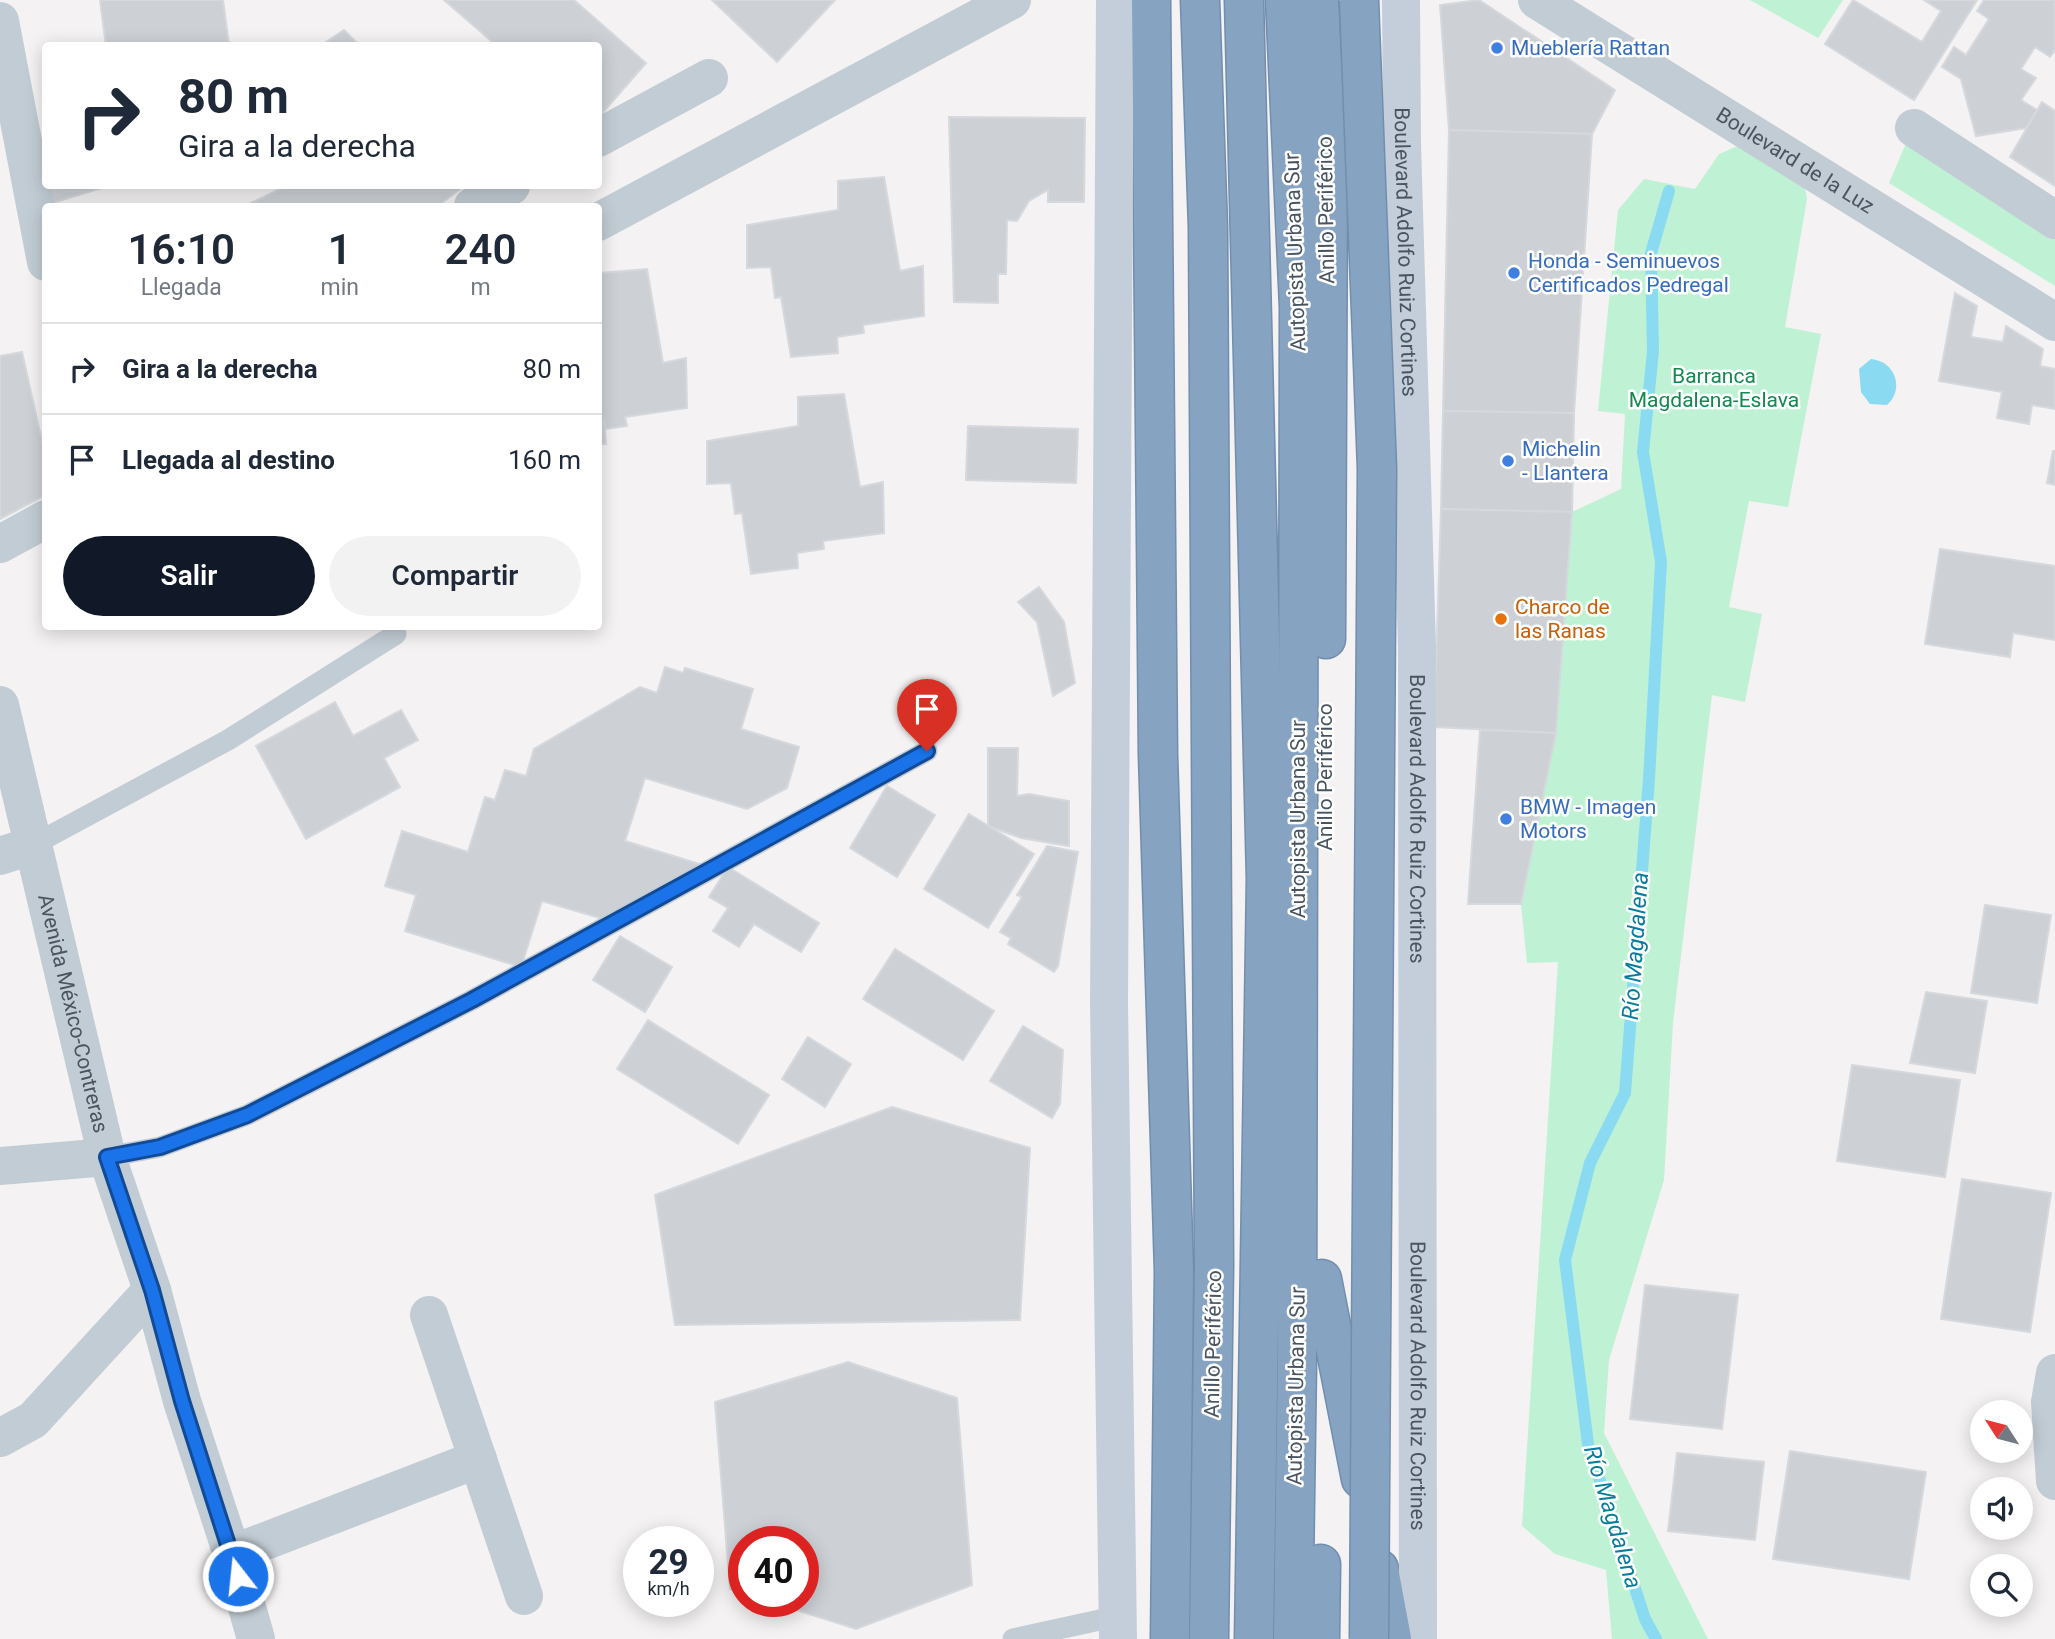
<!DOCTYPE html>
<html lang="es">
<meta charset="utf-8">
<style>
:root{--surface:#fff;--page:#f2f2f3;--text:#1f2937;--muted:#747a83;--line:#e0e1e3;--accent:#111827}
body{margin:0;font-family:Roboto,sans-serif;background:var(--page);color:var(--text);height:100vh;display:flex;flex-direction:column;font-size:26px;white-space:nowrap}
*{box-sizing:border-box;margin:0}
p{font-size:23px;color:var(--muted)}
.icon{flex:none;width:38px;height:38px;fill:none;stroke:currentColor;stroke-width:2;stroke-linecap:round;stroke-linejoin:round}
.map{position:relative;flex:1;overflow:hidden}
.side{position:absolute;left:42px;top:203px;width:560px;height:427px;display:flex;flex-direction:column;background:var(--surface);border-radius:7px;box-shadow:0 4px 18px #0003}
.side>*{flex:none}
.guide{position:absolute;left:42px;top:42px;width:560px;height:147px;border-radius:7px;box-shadow:0 4px 18px #0003;background:#fff;color:var(--text);overflow:hidden}
.needle{width:46px;rotate:306deg}
.controls{position:absolute;left:1970px;top:1400px;display:grid;gap:14px}
.controls a{display:grid;place-items:center;width:63px;height:63px;border-radius:50%;background:var(--surface);box-shadow:0 4px 18px #0003;font-size:35px}
.speed{position:absolute;left:623px;top:1526px;display:flex;gap:14px;font-size:35px;font-weight:700;text-align:center}
.speed>*{display:grid;place-content:center;width:91px;height:91px;border-radius:50%;background:var(--surface);box-shadow:0 4px 18px #0003;line-height:1}
.speed small{font-size:18px;font-weight:400}
.speed .limit{border:10px solid #d22;background:#fff;color:#111}
.pin{position:absolute;display:grid;place-items:center;width:60px;height:60px;color:#fff;margin:-72px -30px;border-radius:50% 50% 50% 0;rotate:-45deg;box-shadow:0 0 7px #0007}
.pin .icon{rotate:45deg}
.me{position:absolute;width:77px;margin:-38px;rotate:344deg;stroke-linejoin:round;filter:drop-shadow(0 0 5px #0008)}
.turn{display:flex;align-items:center;gap:24px;height:147px;padding:0 21px;font-size:32px}
.turn .icon{width:91px;height:91px;stroke-width:2.5}
.turn b{display:block;font-size:49px;line-height:60px}
.eta{display:flex;justify-content:space-evenly;align-items:center;height:119px;text-align:center}
.eta b{font-size:42px;font-weight:600;line-height:49px}
.action{display:flex;gap:14px;margin-top:auto;padding:14px 21px}
.action a{flex:1;height:80px;border-radius:42px;background:var(--accent);color:#fff;font-size:28px;font-weight:600;line-height:80px;text-align:center}
.action a+a{background:var(--page);color:var(--text)}
ul{padding:0;list-style:none}
li{display:flex;align-items:center;gap:21px;height:91px;padding:0 21px;border-top:2px solid var(--line)}
li div{flex:1}
li b{display:block;font-size:26px}
li em{font-style:normal}
.map>svg:first-child{display:block}
.green{fill:#bff2d4}
.water{fill:#8adaf1}
.lines{fill:none;stroke-linecap:round;stroke-linejoin:round}
.stream{stroke:#8adaf1;stroke-width:12}
.building{fill:#cdd1d6;stroke:#d5d8dd;stroke-width:2}
.motorway-casing{stroke:#728eae;stroke-width:41}
.service{stroke:#c2ccd4;stroke-width:21}
.minor{stroke:#c2ccd4;stroke-width:38}
.tertiary{stroke:#c2ccd4;stroke-width:38}
.secondary{stroke:#c4cedb;stroke-width:38}
.motorway{stroke:#87a3c2;stroke-width:38}
.motorway-bridge-casing{stroke:#728eae;stroke-width:41;stroke-linecap:butt}
.motorway-bridge{stroke:#87a3c2;stroke-width:38}
.route-casing{stroke:#114b97;stroke-width:18}
.route{stroke:#1a73e8;stroke-width:12}
.shop-dot{fill:#3f7fe0;stroke:#fff;stroke-width:2.5}
.food-dot{fill:#e8710a;stroke:#fff;stroke-width:2.5}
.labels{text-anchor:middle;stroke-width:5;stroke-linejoin:round;paint-order:stroke}
.shop-label{font-size:21px;fill:#366cbe;stroke:#fff;text-anchor:start}
.street-label{font-size:21px;fill:#485560;stroke:#fff}
.park-label{font-size:21px;fill:#13884f;stroke:#fff}
.food-label{font-size:21px;fill:#c56008;stroke:#fff;text-anchor:start}
.water-label{font-size:23px;font-style:italic;fill:#077c9e;stroke:#fff}
</style>
<div class="map">
<svg width="2055" height="1639" viewBox="0 0 2055 1639">
<rect width="100%" height="100%" fill="#f4f2f2"/>
<g class="green">
<path d="M1750 0H1843L1818 38Z"/>
<path d="M1907 141 2055 238V286L1889 183Z"/>
<path d="M1740 145 1804 183 1807 199 1785 327 1821 334 1788 507 1749 501 1729 607 1762 614 1745 702 1712 695 1673 1023 1664 1180 1609 1360 1604 1433 1708 1639H1612L1606 1570 1555 1554 1522 1526 1558 962 1527 963 1521 904 1556 733 1572 512 1621 489 1625 414 1598 411 1618 210 1644 179 1695 189 1719 154Z"/>
</g>
<path class="water" d="M1871 359C1895 361 1905 389 1887 405L1870 404 1861 392 1859 369Z"/>
<g class="lines">
<path class="stream" d="M1656 1639 1645 1619 1588 1444 1565 1260 1590 1163 1625 1093 1649 779 1661 562 1643 452 1653 351 1651 253 1669 191"/>
</g>
<g class="building">
<path d="M100 0H223L229 45 106 46Z"/>
<path d="M444 0H574L646 63 598 118V46H497Z"/>
<path d="M712 0H835L777 62Z"/>
<path d="M1479 0 1615 90 1592 134 1449 130 1440 5Z"/>
<path d="M1853 0 1922 42 1941 11 1924 0H1977L1914 100 1825 44Z"/>
<path d="M1984 0H2055V50L2050 57 2035 47 2021 69 2036 78 2021 100 2037 110 2026 128 1976 136 1961 79 1942 67 1954 47 1966 55 1989 19 1977 11Z"/>
<path d="M344 30 360 46H320Z"/>
<path d="M2042 102 2055 111V186L2010 157Z"/>
<path d="M949 117 1085 118 1084 202H1048V190L1029 201 1017 221 1007 220 1006 274H998V303L954 302Z"/>
<path d="M1449 130 1592 134 1574 413 1443 411Z"/>
<path d="M884 177 900 271 923 266 924 316 863 325 864 333 837 337 838 353 791 357 781 297 775 298 771 267 747 268V225L838 210V181Z"/>
<path d="M46 186H108L46 205Z"/>
<path d="M286 186H464L438 206H245Z"/>
<path d="M647 269 663 363 686 358 687 408 625 417 627 426 606 429 604 419 606 444H598L601 273Z"/>
<path d="M1955 293 1977 306 1971 337 2003 342 2006 326 2043 349 2040 366 2055 369V409L2032 405 2029 424 1997 418 2002 392 1939 381Z"/>
<path d="M22 352 46 459V495L0 519V356Z"/>
<path d="M844 394 860 487 883 482 884 533 823 541 824 549 797 553 798 568 751 574 742 513 735 514 731 483 707 484V441L798 426V397Z"/>
<path d="M1443 411 1574 413 1572 512 1441 509Z"/>
<path d="M968 426 1078 429 1076 483 966 480Z"/>
<path d="M2053 451H2055V485L2047 483Z"/>
<path d="M1441 509 1572 512 1556 733 1434 727Z"/>
<path d="M1940 549 2055 566V640L2013 633 2010 657 1925 644Z"/>
<path d="M1039 587 1064 622 1075 683 1053 696 1037 622 1018 602Z"/>
<path d="M665 667 683 673 685 668 753 689 741 729 799 747 787 788 747 809 645 778 625 841 699 864 695 875 610 921 542 901 521 967 405 931 416 895 385 886 402 831 468 852 485 797 495 800 505 770 526 776 534 749 640 687 657 693Z"/>
<path d="M335 702 353 736 401 710 418 740 384 758 400 787 306 839 256 746Z"/>
<path d="M1480 730 1556 733 1521 904H1468Z"/>
<path d="M988 748H1018L1017 796 1029 794 1069 801V846L1021 838 988 826Z"/>
<path d="M887 786 935 815 897 877 850 848Z"/>
<path d="M969 814 1034 854 988 928 924 889Z"/>
<path d="M1047 846 1078 852 1058 966 1054 972 1008 944 1011 938 1000 932 1022 897 1017 895Z"/>
<path d="M728 867 819 923 801 952 754 924 739 947 713 931 728 908 709 897Z"/>
<path d="M1985 905 2051 915 2037 1003 1971 993Z"/>
<path d="M620 936 672 967 645 1012 593 980Z"/>
<path d="M895 949 994 1011 963 1060 863 999Z"/>
<path d="M1926 992 1987 1001 1975 1073 1910 1063Z"/>
<path d="M648 1020 769 1095 738 1144 617 1069Z"/>
<path d="M1023 1026 1063 1050 1060 1104 1052 1118 990 1081Z"/>
<path d="M808 1037 851 1064 825 1107 782 1079Z"/>
<path d="M1852 1065 1960 1080 1945 1177 1837 1161Z"/>
<path d="M892 1107 1030 1148 1020 1320 675 1325 655 1195Z"/>
<path d="M1962 1179 2051 1193 2030 1332 1941 1319Z"/>
<path d="M1645 1285 1738 1295 1722 1429 1630 1419Z"/>
<path d="M848 1362 957 1398 972 1585 856 1629 768 1601H803V1542H744V1594L730 1589 715 1402Z"/>
<path d="M1790 1451 1926 1472 1909 1579 1773 1559Z"/>
<path d="M1677 1453 1764 1462 1755 1540 1668 1531Z"/>
</g>
<g class="lines">
<g class="motorway-casing">
<g id="motorway">
<path d="M1151 0 1158 755 1174 1271 1170 1639"/>
<path d="M1200 0 1208 227 1214 1265 1209 1639"/>
<path d="M1244 0 1266 879 1254 1639"/>
<path d="M1285 0 1299 307 1297 1361 1293 1639"/>
<path d="M1319 0 1328 171 1326 639"/>
<path d="M1322 1279 1361 1479"/>
<path d="M1379 1569 1392 1639"/>
<path d="M1320 1639 1321 1564"/>
</g>
</g>
<g class="service">
<path d="M31 846 228 740 396 634"/>
<path d="M107 1157 160 1147 247 1115 472 1000 927 751"/>
<path d="M1013 1639 1118 1616"/>
</g>
<g class="minor">
<path d="M0 21 46 262"/>
<path d="M1914 128 2055 220"/>
<path d="M598 138 709 78"/>
<path d="M473 206 511 186"/>
<path d="M598 222 1012 0"/>
<path d="M0 544 46 519"/>
<path d="M0 856 31 846"/>
<path d="M0 1166 107 1157"/>
<path d="M429 1315 524 1596"/>
<path d="M2055 1373 2050 1402 2055 1481"/>
<path d="M0 1438 33 1420 152 1290"/>
<path d="M232 1554 478 1459"/>
</g>
<g class="tertiary">
<path id="s1" d="M1537 0 2055 322"/>
<path id="s2" d="M0 705 107 1157 152 1290 182 1401 232 1554 256 1639"/>
</g>
<g class="secondary">
<path d="M1115 0 1109 1003 1118 1639"/>
<path id="s3" d="M1401 0 1402 143 1417 647 1418 1639"/>
</g>
<use href="#motorway" class="motorway"/>
<g class="motorway-bridge-casing">
<path id="motorway-bridge" d="M1359 0 1377 469 1369 1639"/>
</g>
<use href="#motorway-bridge" class="motorway-bridge"/>
</g>
<g class="lines">
<g class="route-casing">
<path id="route" d="M238 1576 182 1401 152 1290 107 1157 160 1147 247 1115 472 1000 927 751"/>
</g>
<use href="#route" class="route"/>
</g>
<g class="shop-dot">
<circle cx="1497" cy="48" r="7"/>
<circle cx="1514" cy="273" r="7"/>
<circle cx="1508" cy="461" r="7"/>
<circle cx="1506" cy="819" r="7"/>
</g>
<circle class="food-dot" cx="1501" cy="619" r="7"/>
<g class="labels">
<g class="shop-label">
<text x="1511" y="55">Mueblería Rattan</text>
<text x="1528" y="268">Honda - Seminuevos<tspan x="1528" dy="24">Certificados Pedregal</tspan></text>
<text x="1522" y="456">Michelin<tspan x="1522" dy="24">- Llantera</tspan></text>
<text x="1520" y="814">BMW - Imagen<tspan x="1520" dy="24">Motors</tspan></text>
</g>
<g class="street-label">
<text dy="7" stroke="none"><textPath href="#s1" startOffset="304">Boulevard de la Luz</textPath></text>
<text transform="translate(1326 210) rotate(-91)" y="7">Anillo Periférico</text>
<text transform="translate(1295 252) rotate(-92)" y="7">Autopista Urbana Sur</text>
<text dy="7" stroke="none"><textPath href="#s3" startOffset="252">Boulevard Adolfo Ruiz Cortines</textPath></text>
<text transform="translate(1325 777) rotate(-90)" y="7">Anillo Periférico</text>
<text transform="translate(1298 819) rotate(-90)" y="7">Autopista Urbana Sur</text>
<text dy="7" stroke="none"><textPath href="#s3" startOffset="819">Boulevard Adolfo Ruiz Cortines</textPath></text>
<text dy="7" stroke="none"><textPath href="#s2" startOffset="317">Avenida México-Contreras</textPath></text>
<text transform="translate(1213 1344) rotate(-89)" y="7">Anillo Periférico</text>
<text transform="translate(1296 1386) rotate(-89)" y="7">Autopista Urbana Sur</text>
<text dy="7" stroke="none"><textPath href="#s3" startOffset="1386">Boulevard Adolfo Ruiz Cortines</textPath></text>
</g>
<g class="park-label">
<text x="1714" y="383">Barranca<tspan x="1714" dy="24">Magdalena-Eslava</tspan></text>
</g>
<g class="food-label">
<text x="1515" y="614">Charco de<tspan x="1515" dy="24">las Ranas</tspan></text>
</g>
<g class="water-label">
<text transform="translate(1635 946) rotate(-86)" y="8">Río Magdalena</text>
<text transform="translate(1613 1517) rotate(73)" y="8">Río Magdalena</text>
</g>
</g>
</svg>
<div class="controls">
<a><svg class="needle" viewBox="-14 -14 28 28"><path d="M0-13l5 13h-10z" fill="#e53935"/><path d="M0 13l5-13h-10z" fill="#747a83"/></svg></a>
<a><svg class="icon" aria-label="sound" viewBox="0 0 24 24"><path d="M4 9h4l5-4v14l-5-4H4zM17 9q2 3 0 6"/></svg></a>
<a><svg class="icon" aria-label="search" viewBox="0 0 24 24"><circle cx="10" cy="10" r="6"/><path d="M15 15l6 6"/></svg></a>
</div>
<div class="speed"><div>29<small>km/h</small></div><div class="limit">40</div></div>
<div class="pin" style="left:927px;top:751px;background:#d93025"><svg class="icon" aria-label="arrive" viewBox="0 0 24 24"><path d="M6 21V4h12l-3 4 3 4H6"/></svg></div>
<svg class="me" style="left:238px;top:1576px" viewBox="-20 -20 40 40"><circle r="17" fill="#1a73e8" stroke="#fff" stroke-width="3"/><path d="M0-11L8 9 0 5-8 9z" fill="#fff"/></svg>
<div class="guide">
<div class="turn"><svg class="icon" aria-label="right" viewBox="0 0 24 24"><path d="M7 20v-9h11M14 6l5 5-5 5"/></svg><div><b>80 m</b>Gira a la derecha</div></div>
</div>
<section class="side">
<div class="eta">
<div><b>16:10</b><p>Llegada</p></div>
<div><b>1</b><p>min</p></div>
<div><b>240</b><p>m</p></div>
</div>
<ul>
<li><svg class="icon" aria-label="right" viewBox="0 0 24 24"><path d="M7 20v-9h11M14 6l5 5-5 5"/></svg><div><b>Gira a la derecha</b></div><em>80 m</em></li>
<li><svg class="icon" aria-label="arrive" viewBox="0 0 24 24"><path d="M6 21V4h12l-3 4 3 4H6"/></svg><div><b>Llegada al destino</b></div><em>160 m</em></li>
</ul>
<div class="action"><a>Salir</a><a>Compartir</a></div>
</section>
</div>
